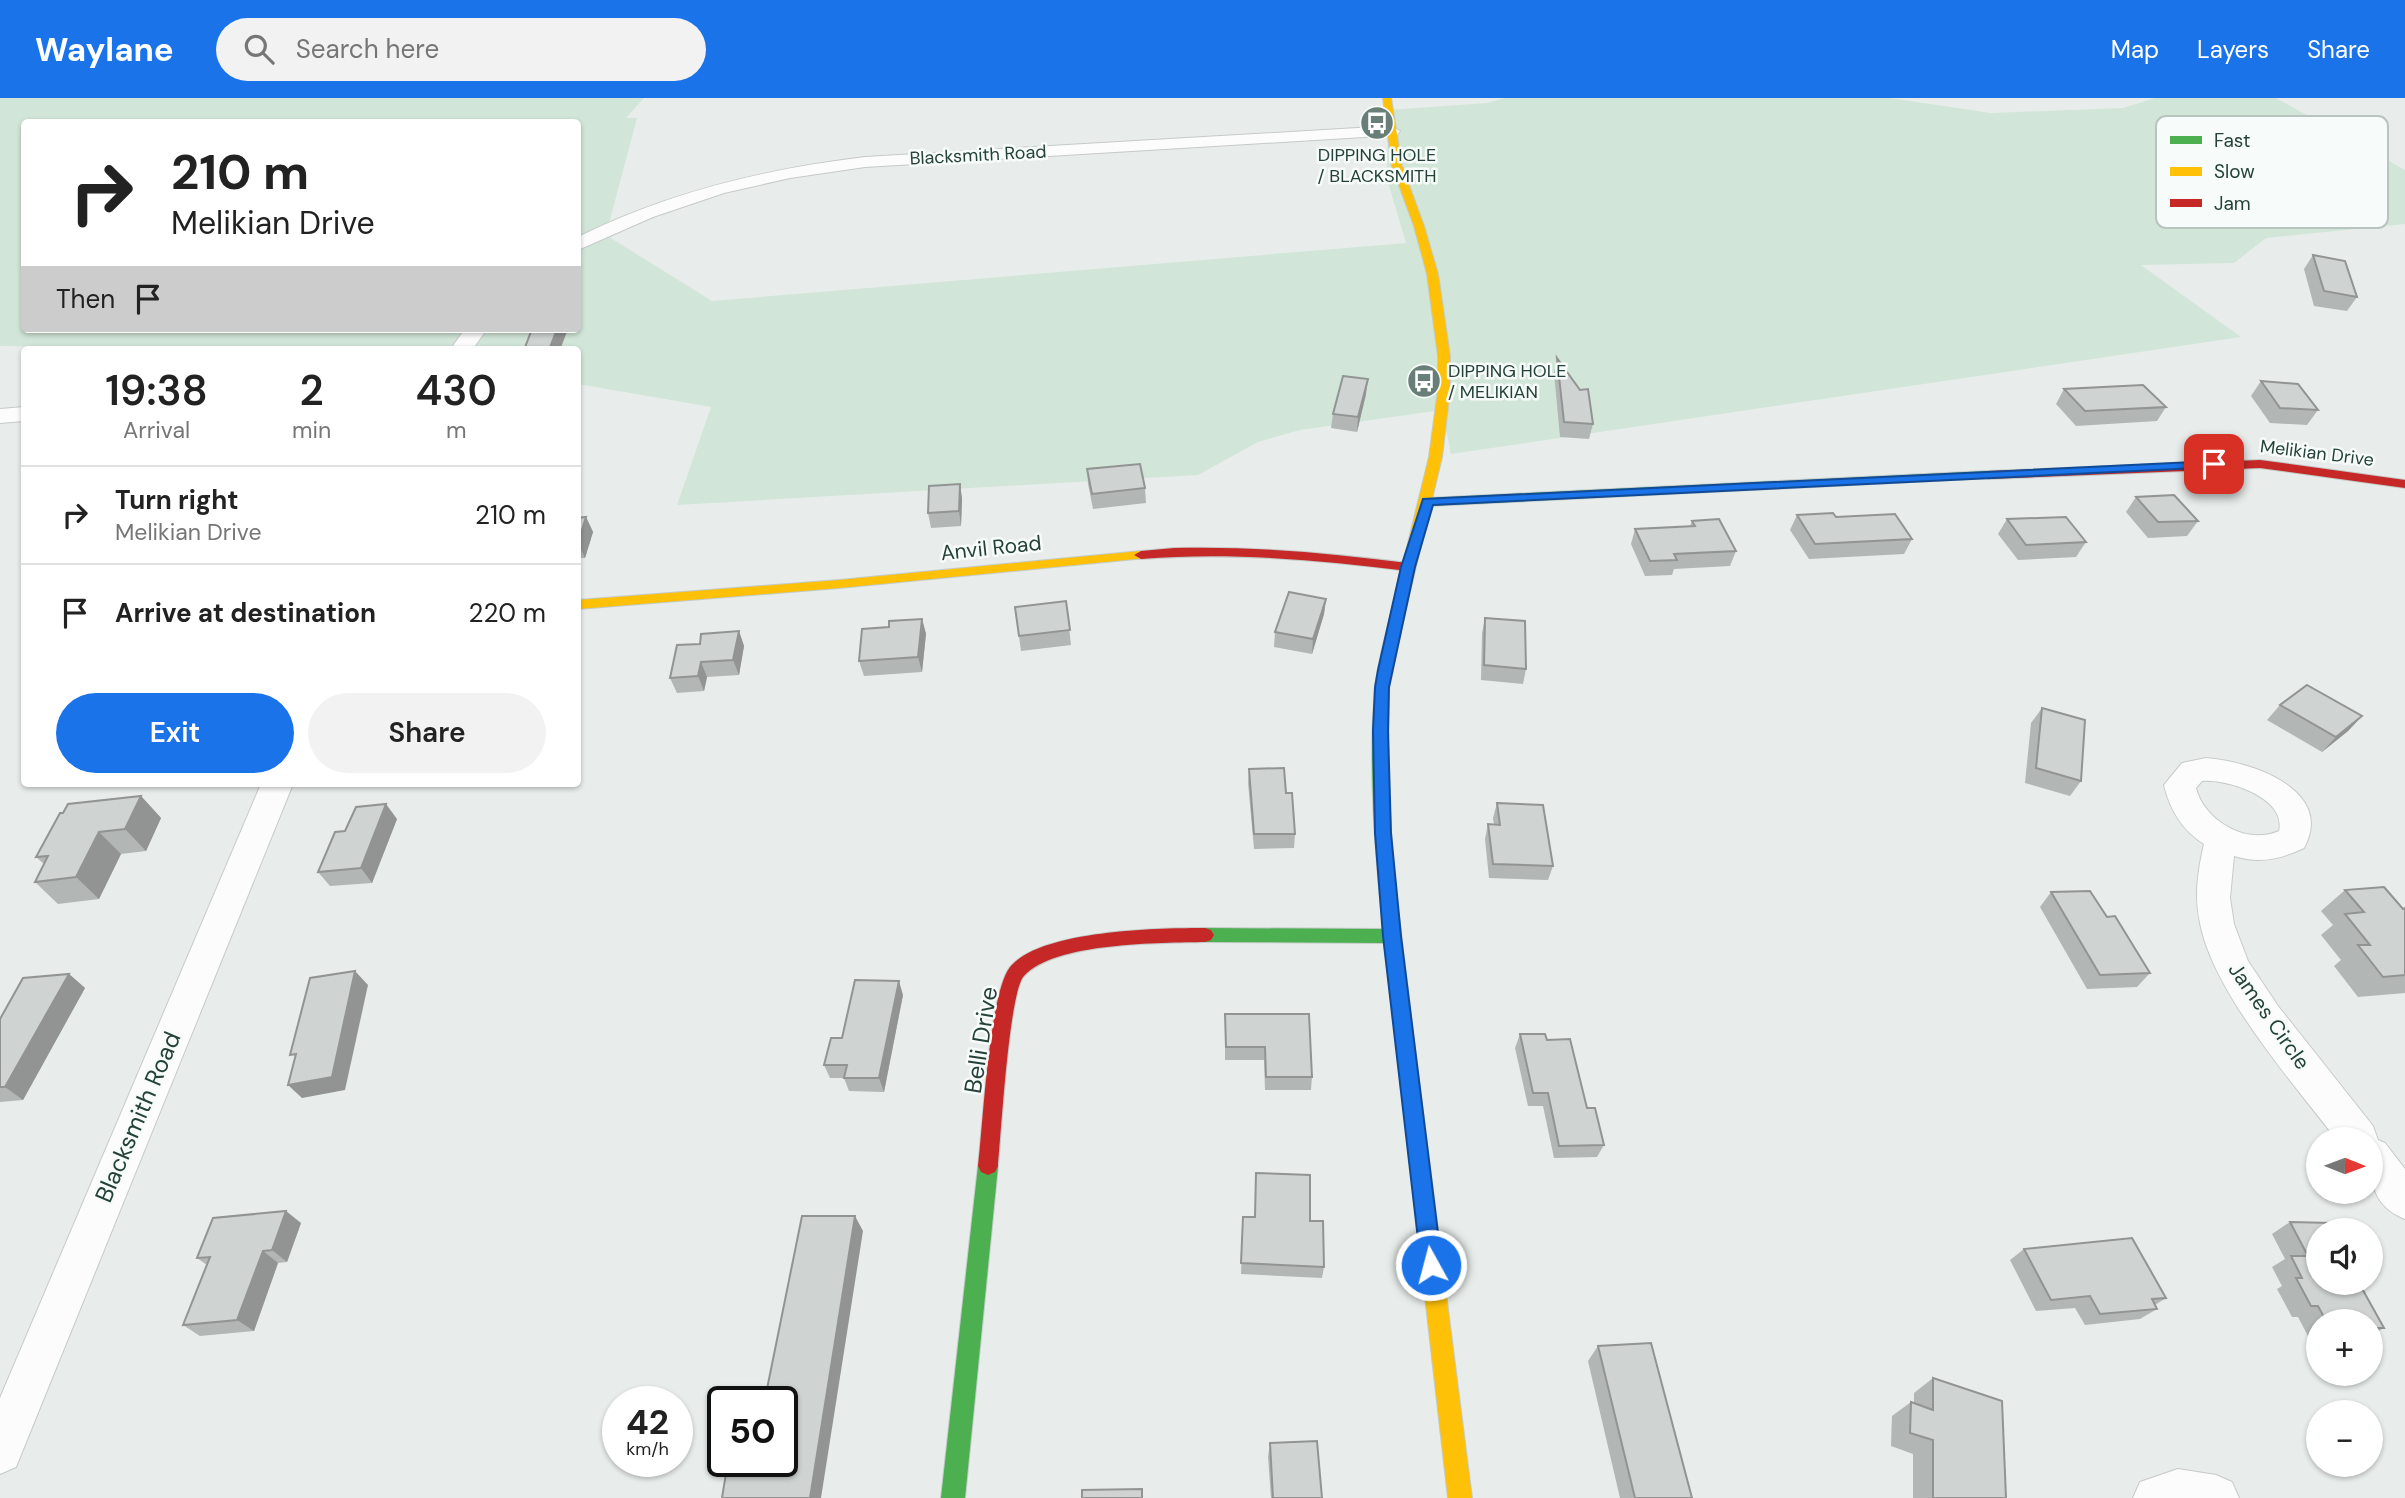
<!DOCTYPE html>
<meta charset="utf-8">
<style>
:root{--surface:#fff;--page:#f2f2f2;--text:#222;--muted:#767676;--line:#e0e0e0;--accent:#1a73e8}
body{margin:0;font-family:"DM Sans",sans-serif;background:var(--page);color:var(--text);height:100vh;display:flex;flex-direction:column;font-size:26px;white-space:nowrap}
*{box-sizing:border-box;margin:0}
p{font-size:23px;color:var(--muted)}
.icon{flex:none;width:38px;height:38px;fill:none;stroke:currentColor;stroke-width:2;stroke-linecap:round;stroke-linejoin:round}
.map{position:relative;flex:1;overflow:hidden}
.drawer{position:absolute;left:21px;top:248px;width:560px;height:441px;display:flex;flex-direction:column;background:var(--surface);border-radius:7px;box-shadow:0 2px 5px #0004}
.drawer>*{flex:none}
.banner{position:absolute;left:21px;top:21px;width:560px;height:214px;border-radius:7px;box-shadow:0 2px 5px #0004;background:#fff;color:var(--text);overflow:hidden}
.needle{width:46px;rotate:91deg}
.controls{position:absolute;left:2306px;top:1029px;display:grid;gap:14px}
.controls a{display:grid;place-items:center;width:77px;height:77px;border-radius:50%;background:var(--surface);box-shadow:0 2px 5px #0004;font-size:35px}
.speed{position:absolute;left:602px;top:1288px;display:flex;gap:14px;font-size:35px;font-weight:700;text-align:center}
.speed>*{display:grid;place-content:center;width:91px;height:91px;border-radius:50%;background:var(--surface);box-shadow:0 2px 5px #0004;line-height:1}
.speed small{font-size:18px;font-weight:400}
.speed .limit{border:4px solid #111;border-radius:10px;background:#fff;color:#111}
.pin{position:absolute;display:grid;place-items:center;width:60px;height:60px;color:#fff;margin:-30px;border-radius:14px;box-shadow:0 4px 10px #0006}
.me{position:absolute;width:77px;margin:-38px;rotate:353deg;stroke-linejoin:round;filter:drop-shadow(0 0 5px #0008)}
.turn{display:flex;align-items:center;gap:24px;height:147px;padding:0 35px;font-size:32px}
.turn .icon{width:91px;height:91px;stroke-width:2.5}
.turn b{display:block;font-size:49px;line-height:60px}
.then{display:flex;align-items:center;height:66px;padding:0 35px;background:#0003;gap:14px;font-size:26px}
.eta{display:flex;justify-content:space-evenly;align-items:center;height:119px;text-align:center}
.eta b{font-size:42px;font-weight:600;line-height:49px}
.action{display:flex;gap:14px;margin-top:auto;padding:14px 35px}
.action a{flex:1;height:80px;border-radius:42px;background:var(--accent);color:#fff;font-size:28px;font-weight:600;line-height:80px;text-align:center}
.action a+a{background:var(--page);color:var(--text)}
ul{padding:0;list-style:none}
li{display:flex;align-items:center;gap:21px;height:98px;padding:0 35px;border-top:2px solid var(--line)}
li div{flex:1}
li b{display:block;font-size:26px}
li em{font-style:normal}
header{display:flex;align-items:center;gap:42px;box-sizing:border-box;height:98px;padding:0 35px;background:var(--accent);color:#fff}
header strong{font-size:33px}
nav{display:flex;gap:38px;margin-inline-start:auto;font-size:24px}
.search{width:490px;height:63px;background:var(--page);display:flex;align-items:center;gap:18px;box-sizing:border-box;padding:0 24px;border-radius:38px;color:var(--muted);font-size:26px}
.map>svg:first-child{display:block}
.green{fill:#d1e6d8;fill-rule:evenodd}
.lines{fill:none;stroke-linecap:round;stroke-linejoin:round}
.street-casing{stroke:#c5cac8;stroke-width:2}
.fast-casing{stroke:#c3cbc8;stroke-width:2}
.slow-casing{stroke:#c3cbc8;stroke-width:2}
.jam-casing{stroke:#c3cbc8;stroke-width:2}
.street{fill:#fcfcfc;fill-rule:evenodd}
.fast{fill:#4caf50;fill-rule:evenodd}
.slow{fill:#ffc107;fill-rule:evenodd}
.jam{fill:#c62828;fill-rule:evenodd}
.wall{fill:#b2b6b5}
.shaded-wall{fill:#919493}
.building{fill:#cfd4d2;stroke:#919493;stroke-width:2}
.route{fill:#1a73e8;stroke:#114b97;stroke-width:2}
.labels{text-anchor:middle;stroke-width:5;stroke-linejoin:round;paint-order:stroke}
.far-street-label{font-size:18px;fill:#24423a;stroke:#f7fbf9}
.far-poi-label{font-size:18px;fill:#24423a;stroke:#f7fbf9}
.street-label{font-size:21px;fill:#24423a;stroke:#f7fbf9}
.near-street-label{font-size:24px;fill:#24423a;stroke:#f7fbf9}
.key{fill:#f7fbf9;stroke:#b8c4c0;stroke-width:2}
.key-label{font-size:19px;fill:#24423a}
</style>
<header>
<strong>Waylane</strong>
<div class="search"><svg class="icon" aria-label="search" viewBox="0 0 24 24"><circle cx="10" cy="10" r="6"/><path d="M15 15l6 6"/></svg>Search here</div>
<nav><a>Map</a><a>Layers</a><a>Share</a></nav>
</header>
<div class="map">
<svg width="2405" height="1400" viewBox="0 0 2405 1400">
<rect width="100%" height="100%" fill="#e8edeb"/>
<path class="green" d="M0 0H644L626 20H637L606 137 712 203 1406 145 1387 81 1388 12 1487 5 1505 0H1890L1991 15 2123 10 2155 0H2276L2405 72V126L2266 140 2234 165 2141 167 2241 239 1451 356 1442 312 1300 332 1258 344 1198 377 677 407 711 309 578 286V252H268L0 248ZM24 24H578V231H24Z"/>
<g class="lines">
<g class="street-casing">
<g id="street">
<path d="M1391 28 1400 33 1397 37 865 69 790 80 724 95 653 119 578 152V139C669 94 765 71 865 59Z"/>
<path d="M465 231H487L472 252H450Z"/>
<path d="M24 309V323L0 325V311Z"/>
<path d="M2206 660C2249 663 2336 691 2304 750 2281 761 2260 766 2234 758L2230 800 2234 826 2248 863 2278 908 2373 1028 2378 1042 2385 1045 2405 1071V1121C2367 1106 2371 1076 2371 1041H2336C2293 985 2213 894 2200 825 2194 798 2198 772 2204 746 2182 732 2170 712 2164 687L2182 665ZM2202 683C2228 681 2287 700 2279 733 2246 748 2204 722 2196 690Z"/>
<path d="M261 686H293L16 1369 0 1376V1300Z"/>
<path d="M2178 1371 2216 1377 2232 1384 2239 1400H2133L2140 1384Z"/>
</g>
</g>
<g class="fast-casing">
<g id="fast">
<path d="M1988 373 1992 374V380L1428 408 1422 404 1428 400Z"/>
<path d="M1396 518 1403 523 1389 591 1388 679 1393 768 1414 944 1411 950 1405 952 1399 950 1396 944 1384 845 1205 844 1199 842 1196 837 1199 832 1205 830 1383 831C1375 752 1368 671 1375 591 1377 568 1384 545 1389 523Z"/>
<path d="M988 1059 995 1062 998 1068 965 1400H941L978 1068 981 1062Z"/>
</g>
</g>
<g class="slow-casing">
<g id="slow">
<path d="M1383 0H1391L1402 68 1424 128 1438 176 1450 258V292L1442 359 1403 523 1396 528 1389 523 1429 359 1438 292V258L1427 176 1414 128 1392 68Z"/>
<path d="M1141 453 1146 454V460L839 490 578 511V502L839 482Z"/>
<path d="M1405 936 1411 938 1414 944 1472 1400H1448L1396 944 1399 938Z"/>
</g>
</g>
<g class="jam-casing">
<g id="jam">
<path d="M2260 362 2405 382V390L2260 370 1988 381 1982 377 1988 373Z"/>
<path d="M1174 450C1253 448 1330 455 1408 465L1415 469 1408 473C1319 462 1231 454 1141 461L1134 457 1141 453Z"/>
<path d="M1205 830 1211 832 1214 837 1211 842 1205 844C1161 845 1055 844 1024 878 1009 893 1001 1038 998 1068L995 1074 988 1077 981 1074 978 1068C983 1028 989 896 1010 869 1040 832 1159 830 1205 830Z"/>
</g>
</g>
<use href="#street" class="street"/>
<use href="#fast" class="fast"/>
<use href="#slow" class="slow"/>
<use href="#jam" class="jam"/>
</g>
<g class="wall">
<path d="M2313 157 2357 199 2347 213 2314 208 2304 171Z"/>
<path d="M1557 260 1580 292 1593 326 1589 341 1560 339 1554 275Z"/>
<path d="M2261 283 2318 312 2307 327 2270 325 2251 298Z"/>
<path d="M2064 291 2166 309 2157 323 2076 328 2056 306Z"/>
<path d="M1366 296 1357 334 1331 330 1333 316Z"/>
<path d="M1087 371 1145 390 1146 405 1093 411 1088 386Z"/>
<path d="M960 386 962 401 961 428 931 430 928 415Z"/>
<path d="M2136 399 2198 423 2187 438 2148 440 2126 414Z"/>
<path d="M1797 417 1836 419 1912 441 1904 456 1809 461 1790 432Z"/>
<path d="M586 419 593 434 585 460H578V420Z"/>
<path d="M2007 421 2086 444 2076 459 2018 462 1998 436Z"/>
<path d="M1692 423 1736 453 1730 468 1674 471 1672 477 1645 478 1631 446 1635 431 1690 428Z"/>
<path d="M1326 501 1324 516 1312 556 1274 549 1275 534Z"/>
<path d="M1066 503 1071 547 1021 553 1015 509Z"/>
<path d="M1485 520 1526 571 1523 586 1481 582 1482 535Z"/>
<path d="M922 521 926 536 922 574 864 578 859 563 889 529Z"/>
<path d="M739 533 744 548 739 577 707 579 704 593 677 595 670 580 700 546Z"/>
<path d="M2280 607 2362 618 2348 633 2322 654 2267 622Z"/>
<path d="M2042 610 2081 683 2070 698 2025 685 2031 625Z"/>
<path d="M1249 671 1286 695 1295 736 1294 750 1254 751 1248 685Z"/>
<path d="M141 698 161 720 146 753 121 756 99 801 58 806 35 784 44 766 36 759Z"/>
<path d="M1497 705 1553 768 1548 782 1489 780 1485 741 1488 726 1494 727 1493 720Z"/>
<path d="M397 721 372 785 330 788 318 774 345 733Z"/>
<path d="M2345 792 2403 811 2405 810V895L2358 899 2334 868 2341 862 2321 837 2333 827 2321 813Z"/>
<path d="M2051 794 2107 819 2150 875 2137 889 2087 891 2040 809Z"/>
<path d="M69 876 85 890 23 1002 0 1004V921Z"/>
<path d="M903 897 884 994 849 993 844 980H830L824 967 842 940Z"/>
<path d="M1225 916 1312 979 1311 992H1265L1264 962H1225Z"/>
<path d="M1520 936 1547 942 1587 1010 1604 1047 1597 1059 1554 1060 1543 1008H1528L1515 950Z"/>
<path d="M1256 1075 1310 1123 1324 1169 1322 1180 1241 1176 1243 1119H1255Z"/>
<path d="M2290 1124 2319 1132 2384 1230 2371 1237V1223H2319V1240H2309L2298 1219H2292L2277 1191 2282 1188 2272 1169 2285 1161 2272 1136Z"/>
<path d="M301 1125 287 1164 278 1165 254 1233 200 1238 183 1227 207 1167 197 1160Z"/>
<path d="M2024 1151 2166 1200 2155 1207 2157 1211 2140 1221 2085 1227 2075 1210 2036 1213 2010 1162Z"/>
<path d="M1598 1248 1692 1400H1620L1588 1263Z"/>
<path d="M1933 1280 2006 1400H1913V1356L1891 1348 1892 1318 1911 1304 1914 1305V1295Z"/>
<path d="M1270 1345 1322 1400H1271L1268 1359Z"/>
</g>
<g class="shaded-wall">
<path d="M557 231H568L560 252H549Z"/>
<path d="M1368 281 1366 296 1357 334 1358 319Z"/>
<path d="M960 386 962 401 961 428 959 413Z"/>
<path d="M586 419 593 434 585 460 578 445Z"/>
<path d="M1326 501 1324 516 1312 556 1313 541Z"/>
<path d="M922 521 926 536 922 574 918 559Z"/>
<path d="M739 533 744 548 739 577 733 562Z"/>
<path d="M701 564 707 579 704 593 698 578Z"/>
<path d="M2362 618 2348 633 2322 654 2336 639Z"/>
<path d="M141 698 161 720 146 753 125 731Z"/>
<path d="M386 706 397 721 372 785 361 770Z"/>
<path d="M99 734 121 756 99 801 76 779Z"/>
<path d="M355 873 368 887 345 992 302 1000 288 987Z"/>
<path d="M69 876 85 890 23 1002 5 989Z"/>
<path d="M899 883 903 897 884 994 879 980Z"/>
<path d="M286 1113 301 1125 287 1164 272 1152Z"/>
<path d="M855 1118 863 1133 821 1400H810Z"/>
<path d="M263 1153 278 1165 254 1233 237 1222Z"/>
</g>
<g class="building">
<path d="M2313 157 2345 163 2357 199 2324 193Z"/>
<path d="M532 231H557L549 252H524Z"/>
<path d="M1557 260 1580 292 1588 291 1593 326 1564 324Z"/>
<path d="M1343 278 1368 281 1358 319 1333 316Z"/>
<path d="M2261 283 2298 286 2318 312 2280 310Z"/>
<path d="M2143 287 2166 309 2085 313 2064 291Z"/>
<path d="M1140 366 1145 390 1092 396 1087 371Z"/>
<path d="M960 386 959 413 928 415 929 388Z"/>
<path d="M2174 397 2198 423 2158 424 2136 399Z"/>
<path d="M1833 415 1836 419 1895 416 1912 441 1815 446 1797 417Z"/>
<path d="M586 419 578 445V420Z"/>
<path d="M2066 419 2086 444 2026 447 2007 421Z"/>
<path d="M1719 421 1736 453 1674 456 1677 462 1650 463 1635 431 1695 428 1692 423Z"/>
<path d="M1289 494 1326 501 1313 541 1275 534Z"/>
<path d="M1066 503 1070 532 1019 538 1015 509Z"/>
<path d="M1485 520 1525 523 1526 571 1484 567Z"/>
<path d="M922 521 918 559 859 563 862 531 889 529V523Z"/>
<path d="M739 533 733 562 701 564 698 578 670 580 677 547 700 546 701 536Z"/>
<path d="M2307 587 2362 618 2336 639 2280 607Z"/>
<path d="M2042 610 2085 622 2081 683 2036 670Z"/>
<path d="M1284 670 1286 695H1292L1295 736H1254L1249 671Z"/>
<path d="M141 698 125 731 99 734 76 779 35 784 48 758 36 759 60 715H63L68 706Z"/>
<path d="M1497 705 1543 707 1553 768 1493 766 1488 726 1500 727Z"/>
<path d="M386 706 361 770 318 774 335 734 345 733 356 709Z"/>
<path d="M2384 789 2403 811 2405 810V877L2383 879 2358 847H2370L2345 816 2364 814 2345 792Z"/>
<path d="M2090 793 2107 819 2115 818 2150 875 2100 877 2051 794Z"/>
<path d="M355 873 332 979 288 987 296 956 290 957 310 880Z"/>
<path d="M69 876 5 989H0V921L23 880Z"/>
<path d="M855 882 899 883 879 980H844L847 967H824L831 940H842Z"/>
<path d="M1225 916H1309L1312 979H1266L1265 949H1226Z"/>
<path d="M1520 936H1545L1547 942 1570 941 1587 1010H1595L1604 1047 1559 1048 1548 995H1533Z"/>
<path d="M1256 1075 1310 1077V1123H1323L1324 1169 1241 1165 1243 1119H1255Z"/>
<path d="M286 1113 272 1152 263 1153 237 1222 183 1227 210 1159 197 1160 213 1120Z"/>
<path d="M802 1118H855L810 1400H722L728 1363H782V1304H759L761 1291H767Z"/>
<path d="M2290 1124 2332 1125 2336 1132H2319V1185H2359L2384 1230H2371V1223H2326L2318 1208H2311L2296 1180H2302L2291 1158H2308Z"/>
<path d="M2132 1140 2166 1200 2152 1201 2157 1211 2100 1216 2090 1198 2051 1202 2024 1151Z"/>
<path d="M1651 1245 1692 1400H1635L1598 1248Z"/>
<path d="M1933 1280 2002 1303 2006 1400H1933V1342L1910 1335 1911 1304 1933 1312Z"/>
<path d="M1317 1343 1322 1400H1273L1270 1345Z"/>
<path d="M1142 1391V1400H1082V1392Z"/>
</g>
<path class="route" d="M2214 363 2218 364V369L1433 407 1415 469 1389 589 1388 633 1391 735 1401 838 1442 1167 1439 1174 1431 1177 1424 1174 1421 1167 1383 838 1375 735 1373 633 1375 589 1378 572 1401 469 1423 401Z"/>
<defs>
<g id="bus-disc" transform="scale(1.75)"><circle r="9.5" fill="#697e78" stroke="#f7fbf9"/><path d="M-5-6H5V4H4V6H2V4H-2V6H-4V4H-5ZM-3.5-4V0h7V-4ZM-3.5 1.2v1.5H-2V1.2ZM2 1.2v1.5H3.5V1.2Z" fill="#fff"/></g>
</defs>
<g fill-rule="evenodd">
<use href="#bus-disc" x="1377" y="25"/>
<use href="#bus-disc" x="1424" y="283"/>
</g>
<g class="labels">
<g class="far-street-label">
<text transform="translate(978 57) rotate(-3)" y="6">Blacksmith Road</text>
<text transform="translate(2317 355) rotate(7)" y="6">Melikian Drive</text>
</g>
<g class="far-poi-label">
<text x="1377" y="63">DIPPING HOLE<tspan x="1377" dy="21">/ BLACKSMITH</tspan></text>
<text x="1448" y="279" text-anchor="start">DIPPING HOLE<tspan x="1448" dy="21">/ MELIKIAN</tspan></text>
</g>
<g class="street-label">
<text transform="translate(991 450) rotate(-6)" y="7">Anvil Road</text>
<text transform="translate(2269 918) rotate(55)" y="7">James Circle</text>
</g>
<g class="near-street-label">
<text transform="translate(981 942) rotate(-81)" y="8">Belli Drive</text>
<text transform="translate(138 1019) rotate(-67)" y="8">Blacksmith Road</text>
</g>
</g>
<rect x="2156" y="18" width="232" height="112" rx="10" class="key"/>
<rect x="2170" y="38" width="32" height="8" fill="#4caf50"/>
<rect x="2170" y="69" width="32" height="9" fill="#ffc107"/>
<rect x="2170" y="101" width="32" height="8" fill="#c62828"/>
<g class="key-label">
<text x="2214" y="49">Fast</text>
<text x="2214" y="80">Slow</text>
<text x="2214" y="112">Jam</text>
</g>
</svg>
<div class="controls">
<a><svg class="needle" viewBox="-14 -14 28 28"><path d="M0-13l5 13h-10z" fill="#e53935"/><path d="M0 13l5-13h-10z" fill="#767676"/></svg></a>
<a><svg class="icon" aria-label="sound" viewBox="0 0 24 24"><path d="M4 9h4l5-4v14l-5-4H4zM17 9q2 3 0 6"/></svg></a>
<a>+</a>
<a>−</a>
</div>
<div class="speed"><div>42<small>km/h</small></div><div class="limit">50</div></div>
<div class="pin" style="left:2214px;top:366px;background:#d93025"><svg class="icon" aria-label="arrive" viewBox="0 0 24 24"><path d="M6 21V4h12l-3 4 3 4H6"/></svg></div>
<svg class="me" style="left:1431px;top:1167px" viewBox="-20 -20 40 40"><circle r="17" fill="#1a73e8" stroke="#fff" stroke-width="3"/><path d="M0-11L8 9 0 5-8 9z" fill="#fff"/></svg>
<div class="banner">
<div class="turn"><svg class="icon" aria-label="right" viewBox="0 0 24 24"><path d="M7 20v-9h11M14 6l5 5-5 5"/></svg><div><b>210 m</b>Melikian Drive</div></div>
<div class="then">Then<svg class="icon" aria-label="arrive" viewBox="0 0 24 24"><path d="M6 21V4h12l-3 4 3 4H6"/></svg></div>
</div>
<section class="drawer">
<div class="eta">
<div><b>19:38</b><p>Arrival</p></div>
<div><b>2</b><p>min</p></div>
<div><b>430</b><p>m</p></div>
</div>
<ul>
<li><svg class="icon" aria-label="right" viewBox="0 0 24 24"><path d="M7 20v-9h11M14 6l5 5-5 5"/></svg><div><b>Turn right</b><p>Melikian Drive</p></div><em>210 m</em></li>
<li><svg class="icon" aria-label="arrive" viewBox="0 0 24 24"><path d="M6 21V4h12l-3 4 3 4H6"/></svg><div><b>Arrive at destination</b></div><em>220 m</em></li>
</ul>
<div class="action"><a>Exit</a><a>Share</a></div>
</section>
</div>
